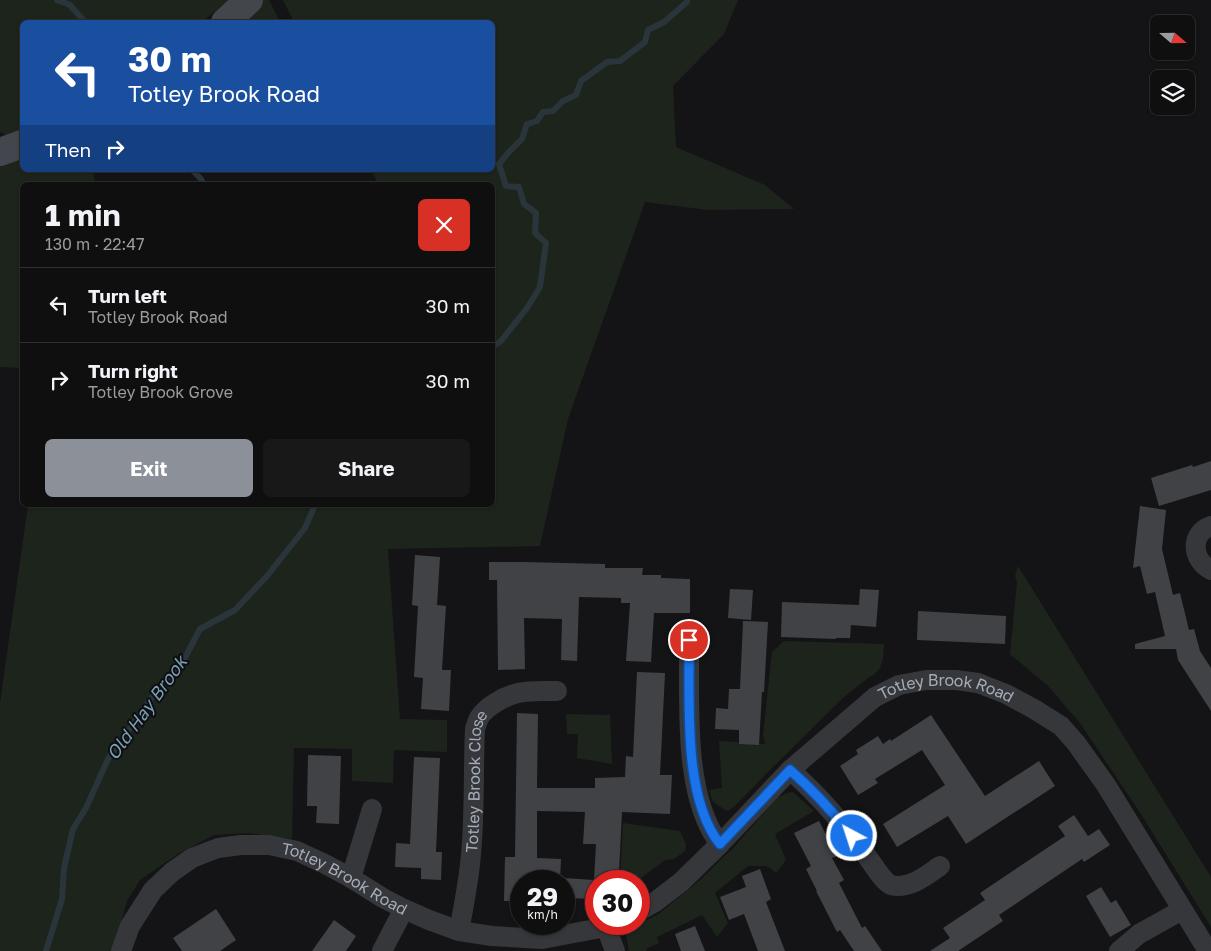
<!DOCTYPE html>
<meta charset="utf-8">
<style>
:root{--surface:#0f0f10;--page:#181819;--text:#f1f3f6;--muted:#9b9c9f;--line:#2f2f30;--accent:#8c9099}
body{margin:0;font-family:"Golos Text",sans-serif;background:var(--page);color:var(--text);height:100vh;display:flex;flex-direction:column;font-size:19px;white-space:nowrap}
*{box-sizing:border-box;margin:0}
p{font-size:16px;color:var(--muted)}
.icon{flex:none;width:28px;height:28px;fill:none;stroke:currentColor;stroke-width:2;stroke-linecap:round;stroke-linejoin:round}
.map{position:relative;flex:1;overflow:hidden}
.panel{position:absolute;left:20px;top:182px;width:475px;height:325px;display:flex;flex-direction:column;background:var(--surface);border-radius:8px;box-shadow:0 1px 4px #0004,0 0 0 1px var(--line)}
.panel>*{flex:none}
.top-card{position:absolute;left:20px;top:20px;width:475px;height:152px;border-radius:8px;box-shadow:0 1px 4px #0004,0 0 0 1px var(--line);background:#1a4fa0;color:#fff;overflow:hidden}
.needle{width:32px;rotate:110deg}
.controls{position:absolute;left:1150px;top:15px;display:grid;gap:10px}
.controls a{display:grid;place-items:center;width:45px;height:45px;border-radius:8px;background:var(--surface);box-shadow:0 1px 4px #0004,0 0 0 1px var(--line);font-size:25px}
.speed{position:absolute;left:510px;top:870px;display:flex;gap:10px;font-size:25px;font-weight:700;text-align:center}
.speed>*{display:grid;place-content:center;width:65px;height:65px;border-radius:50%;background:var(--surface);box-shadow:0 1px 4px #0004,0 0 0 1px var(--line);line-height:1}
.speed small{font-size:12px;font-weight:400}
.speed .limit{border:8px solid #d22;background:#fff;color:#111}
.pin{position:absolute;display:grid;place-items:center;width:42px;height:42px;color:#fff;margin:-21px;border:2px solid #fff;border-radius:50%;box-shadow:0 1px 5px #0007}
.me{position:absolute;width:55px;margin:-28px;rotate:320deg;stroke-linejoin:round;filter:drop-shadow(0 0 4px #0008)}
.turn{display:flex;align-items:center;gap:18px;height:105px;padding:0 25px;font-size:22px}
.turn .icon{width:65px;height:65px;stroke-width:2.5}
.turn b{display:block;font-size:35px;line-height:42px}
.then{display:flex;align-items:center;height:48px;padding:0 25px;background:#0003;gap:10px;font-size:19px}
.round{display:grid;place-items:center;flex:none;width:52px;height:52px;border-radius:8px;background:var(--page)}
.head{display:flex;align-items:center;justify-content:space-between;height:85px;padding:0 25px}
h1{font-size:30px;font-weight:700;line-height:38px}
.button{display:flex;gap:10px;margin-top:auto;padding:10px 25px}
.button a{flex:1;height:58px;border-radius:8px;background:var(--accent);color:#fff;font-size:20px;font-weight:700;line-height:58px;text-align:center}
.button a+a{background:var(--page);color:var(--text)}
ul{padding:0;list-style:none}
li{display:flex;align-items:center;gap:15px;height:75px;padding:0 25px;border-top:1px solid var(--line)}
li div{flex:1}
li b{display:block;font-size:19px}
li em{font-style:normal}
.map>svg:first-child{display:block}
.green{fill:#1c241c}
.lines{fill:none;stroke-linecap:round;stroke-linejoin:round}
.stream{stroke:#2a353b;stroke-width:6}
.building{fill:#404246}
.street{stroke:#35373b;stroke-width:20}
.secondary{stroke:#43464c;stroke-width:28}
.route-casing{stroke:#114b97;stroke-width:12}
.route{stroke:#1a73e8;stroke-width:9}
.labels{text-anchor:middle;stroke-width:4;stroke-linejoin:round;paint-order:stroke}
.street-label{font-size:16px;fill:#a5acb7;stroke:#0f0f11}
.water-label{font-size:18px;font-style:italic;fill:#7a9fb5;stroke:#0f0f11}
</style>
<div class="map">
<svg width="1211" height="951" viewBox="0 0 1211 951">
<rect width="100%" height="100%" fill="#141416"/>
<g class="green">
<path d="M0 0H229L202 22H22V131L10 136 0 132Z"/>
<path d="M261 0H269L280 22H236Z"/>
<path d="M283 0H738L724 34 673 86 676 147 765 185 794 209 708 210 645 202 568 419 540 546 388 549 400 719 447 720V752L394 750 393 783 352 781V749L294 748 292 839 248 833 214 835 178 854 140 880 127 901 113 951H0V703L28 505H492V185H379L371 170H492V22H294Z"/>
<path d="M22 157V170H93L95 185H22V368L0 367V165Z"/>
<path d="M1018 566 1211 877V927L1141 814 1080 723 1048 686 1010 654 1017 582 1015 576Z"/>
<path d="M784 641 884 644 883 659 880 668 875 674 868 678 844 697 763 777 734 807 727 811 713 802 709 790 722 788 719 741 765 744 763 735 772 652Z"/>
<path d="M566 714 610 715 612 764 577 758 578 734H567Z"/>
<path d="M793 792 814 811 775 834 786 860 776 873 767 866H748L715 893 728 923 717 937 702 915 657 937 659 943 646 949V951H629L626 935 630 929 660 913 701 879 734 847 777 798 787 793Z"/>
<path d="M623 823 680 831 686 844 685 851 674 859 665 860 637 881H620Z"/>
</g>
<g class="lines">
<g class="stream">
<path d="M57 0 70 5 85 22"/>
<path d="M192 170 201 179 204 185"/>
<path d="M492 347 501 341 527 308 540 287 546 243 535 233 536 213 524 204 519 187 506 186 499 164 509 152 522 139 527 124 537 121 543 112 553 111 563 101 576 95 581 81 607 62 620 61 645 42 648 30 664 22 687 2V0"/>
<path d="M46 951 62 899 64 868 73 829 86 808 108 759 157 690 177 673 200 629 235 610 267 576 305 528 315 505"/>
</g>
</g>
<g class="building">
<path d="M1211 461V490L1159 506 1151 478 1192 465 1193 467Z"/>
<path d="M1140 506 1166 510 1162 549 1173 595 1180 593 1189 630 1194 629 1200 651 1211 668V711L1178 660 1176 649H1135V644L1165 636 1155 592 1147 594 1140 566 1133 568Z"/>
<path d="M415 555 440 557 437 605 446 606 442 670H451L449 711 421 709 423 678 414 677 418 606 412 605Z"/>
<path d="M489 562H524L605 564V568H643L642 575H661V578L690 579V613H654L651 662 626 661 630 603H621V598L579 597 577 661 561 660 562 619 524 618 525 669 498 670 497 580H489Z"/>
<path d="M730 589 753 590 751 620 728 618Z"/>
<path d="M860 589 879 590 876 627 851 625 850 638H836V639L781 637 782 602 859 605Z"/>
<path d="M918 611 1006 616 1005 644 917 640Z"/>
<path d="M743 621 768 622 764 692H762L759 745 739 744V730L715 729 716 708 728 709 729 689H740Z"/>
<path d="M637 672 665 673 660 775H672L670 814 622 812 619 872 610 871V881H596V899L564 898V878L594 880 596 844H583L585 812 537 811V858L561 859 560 881H521V901H504L505 857H515L517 713 538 714 537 788H595V778L625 777 626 756 633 757Z"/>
<path d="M931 715 985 796 1039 761 1055 786 966 844 948 816 897 847 883 824 945 785 922 750 875 779 878 783 858 795 840 766 858 754 856 750 878 736 883 744 890 739 891 741Z"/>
<path d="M308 755 341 756 339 824 316 823 317 806H307Z"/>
<path d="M414 757 440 758 436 852H442L441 880 421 879V868L395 867 396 843 410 844Z"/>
<path d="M1074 815 1088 836 1099 829 1110 845 1084 862 1082 859 999 915 1003 921 958 951H930L950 938 943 928 985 900 980 893 1065 836 1058 826Z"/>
<path d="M819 821 837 856 832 858 844 880 839 883 862 928 865 926 882 951H854L840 930 837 932 816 891H817L806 869 811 866 794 833Z"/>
<path d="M760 869 771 899 766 902 785 951H758L744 914 729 920 720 897 746 887 742 876Z"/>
<path d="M1101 887 1111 903 1116 900 1131 925 1110 937 1086 896Z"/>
<path d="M216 909 236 940 220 951H182L173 938Z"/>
<path d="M334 920 356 936 346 951H312Z"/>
<path d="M695 926 705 951H681L675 934Z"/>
</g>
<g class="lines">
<g class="street">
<path d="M1211 526C1189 534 1192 560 1211 570"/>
<path d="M689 640C690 699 682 796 720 844"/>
<path d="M790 770C821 797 847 828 871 862 876 869 884 882 891 885 909 890 927 875 940 866"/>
<path d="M351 878 372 809"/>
<path id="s1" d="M639 911 655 902 681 882 720 844 790 770 875 697 899 685 926 680H956L978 683 1006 694 1034 709 1061 726 1076 743 1106 785 1208 951"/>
<path d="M606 927 615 951"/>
<path id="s2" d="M459 931C464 905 469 880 471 854 475 812 473 771 475 729 476 726 477 722 479 718 485 707 505 696 518 693 531 690 544 691 557 691"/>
<path id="s3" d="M121 951 130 926 153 890 172 872 192 858 218 848 241 845H269L297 851 325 864 351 878 383 898 404 909 429 920 459 931 492 936 542 939 606 927 612 924"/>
<path d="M382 951 404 909"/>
<path d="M1119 951 1139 934 1182 910"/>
</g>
<g class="secondary">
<path d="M225 22 249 0"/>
<path d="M0 152 22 144"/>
</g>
</g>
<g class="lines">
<g class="route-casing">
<path id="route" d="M689 640C690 698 682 797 720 844L790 770C813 790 833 812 852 836"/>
</g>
<use href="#route" class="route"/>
</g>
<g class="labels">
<g class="street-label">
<text dy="6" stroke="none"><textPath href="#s1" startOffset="394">Totley Brook Road</textPath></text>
<text dy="6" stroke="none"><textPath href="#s2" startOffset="151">Totley Brook Close</textPath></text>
<text dy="6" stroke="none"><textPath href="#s3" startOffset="282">Totley Brook Road</textPath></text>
</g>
<g class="water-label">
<text transform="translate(147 708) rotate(-54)" y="6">Old Hay Brook</text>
</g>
</g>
</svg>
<div class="controls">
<a><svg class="needle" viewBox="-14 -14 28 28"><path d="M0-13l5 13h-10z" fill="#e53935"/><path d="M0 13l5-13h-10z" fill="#9b9c9f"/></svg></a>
<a><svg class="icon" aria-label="layers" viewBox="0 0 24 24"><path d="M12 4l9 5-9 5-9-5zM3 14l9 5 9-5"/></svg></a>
</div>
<div class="speed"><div>29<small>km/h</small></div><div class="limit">30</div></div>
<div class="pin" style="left:689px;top:640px;background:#d93025"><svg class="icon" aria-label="arrive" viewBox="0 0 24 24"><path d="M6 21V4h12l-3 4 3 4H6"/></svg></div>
<svg class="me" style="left:852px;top:836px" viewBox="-20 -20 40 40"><circle r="17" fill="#1a73e8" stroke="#fff" stroke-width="3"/><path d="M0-11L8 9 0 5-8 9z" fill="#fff"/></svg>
<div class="top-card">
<div class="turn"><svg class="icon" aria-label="left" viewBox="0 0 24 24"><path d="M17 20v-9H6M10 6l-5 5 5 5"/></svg><div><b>30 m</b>Totley Brook Road</div></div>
<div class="then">Then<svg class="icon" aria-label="right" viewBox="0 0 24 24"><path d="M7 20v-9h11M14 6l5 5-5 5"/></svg></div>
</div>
<section class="panel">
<div class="head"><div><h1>1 min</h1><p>130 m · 22:47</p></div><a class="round" style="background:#d93025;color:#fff"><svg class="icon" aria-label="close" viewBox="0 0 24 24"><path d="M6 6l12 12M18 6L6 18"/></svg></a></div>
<ul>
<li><svg class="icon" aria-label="left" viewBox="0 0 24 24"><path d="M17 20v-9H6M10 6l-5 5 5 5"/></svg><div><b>Turn left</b><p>Totley Brook Road</p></div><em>30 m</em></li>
<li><svg class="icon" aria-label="right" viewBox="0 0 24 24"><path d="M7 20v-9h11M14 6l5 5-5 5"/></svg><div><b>Turn right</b><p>Totley Brook Grove</p></div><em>30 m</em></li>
</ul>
<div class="button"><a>Exit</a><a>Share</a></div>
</section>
</div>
